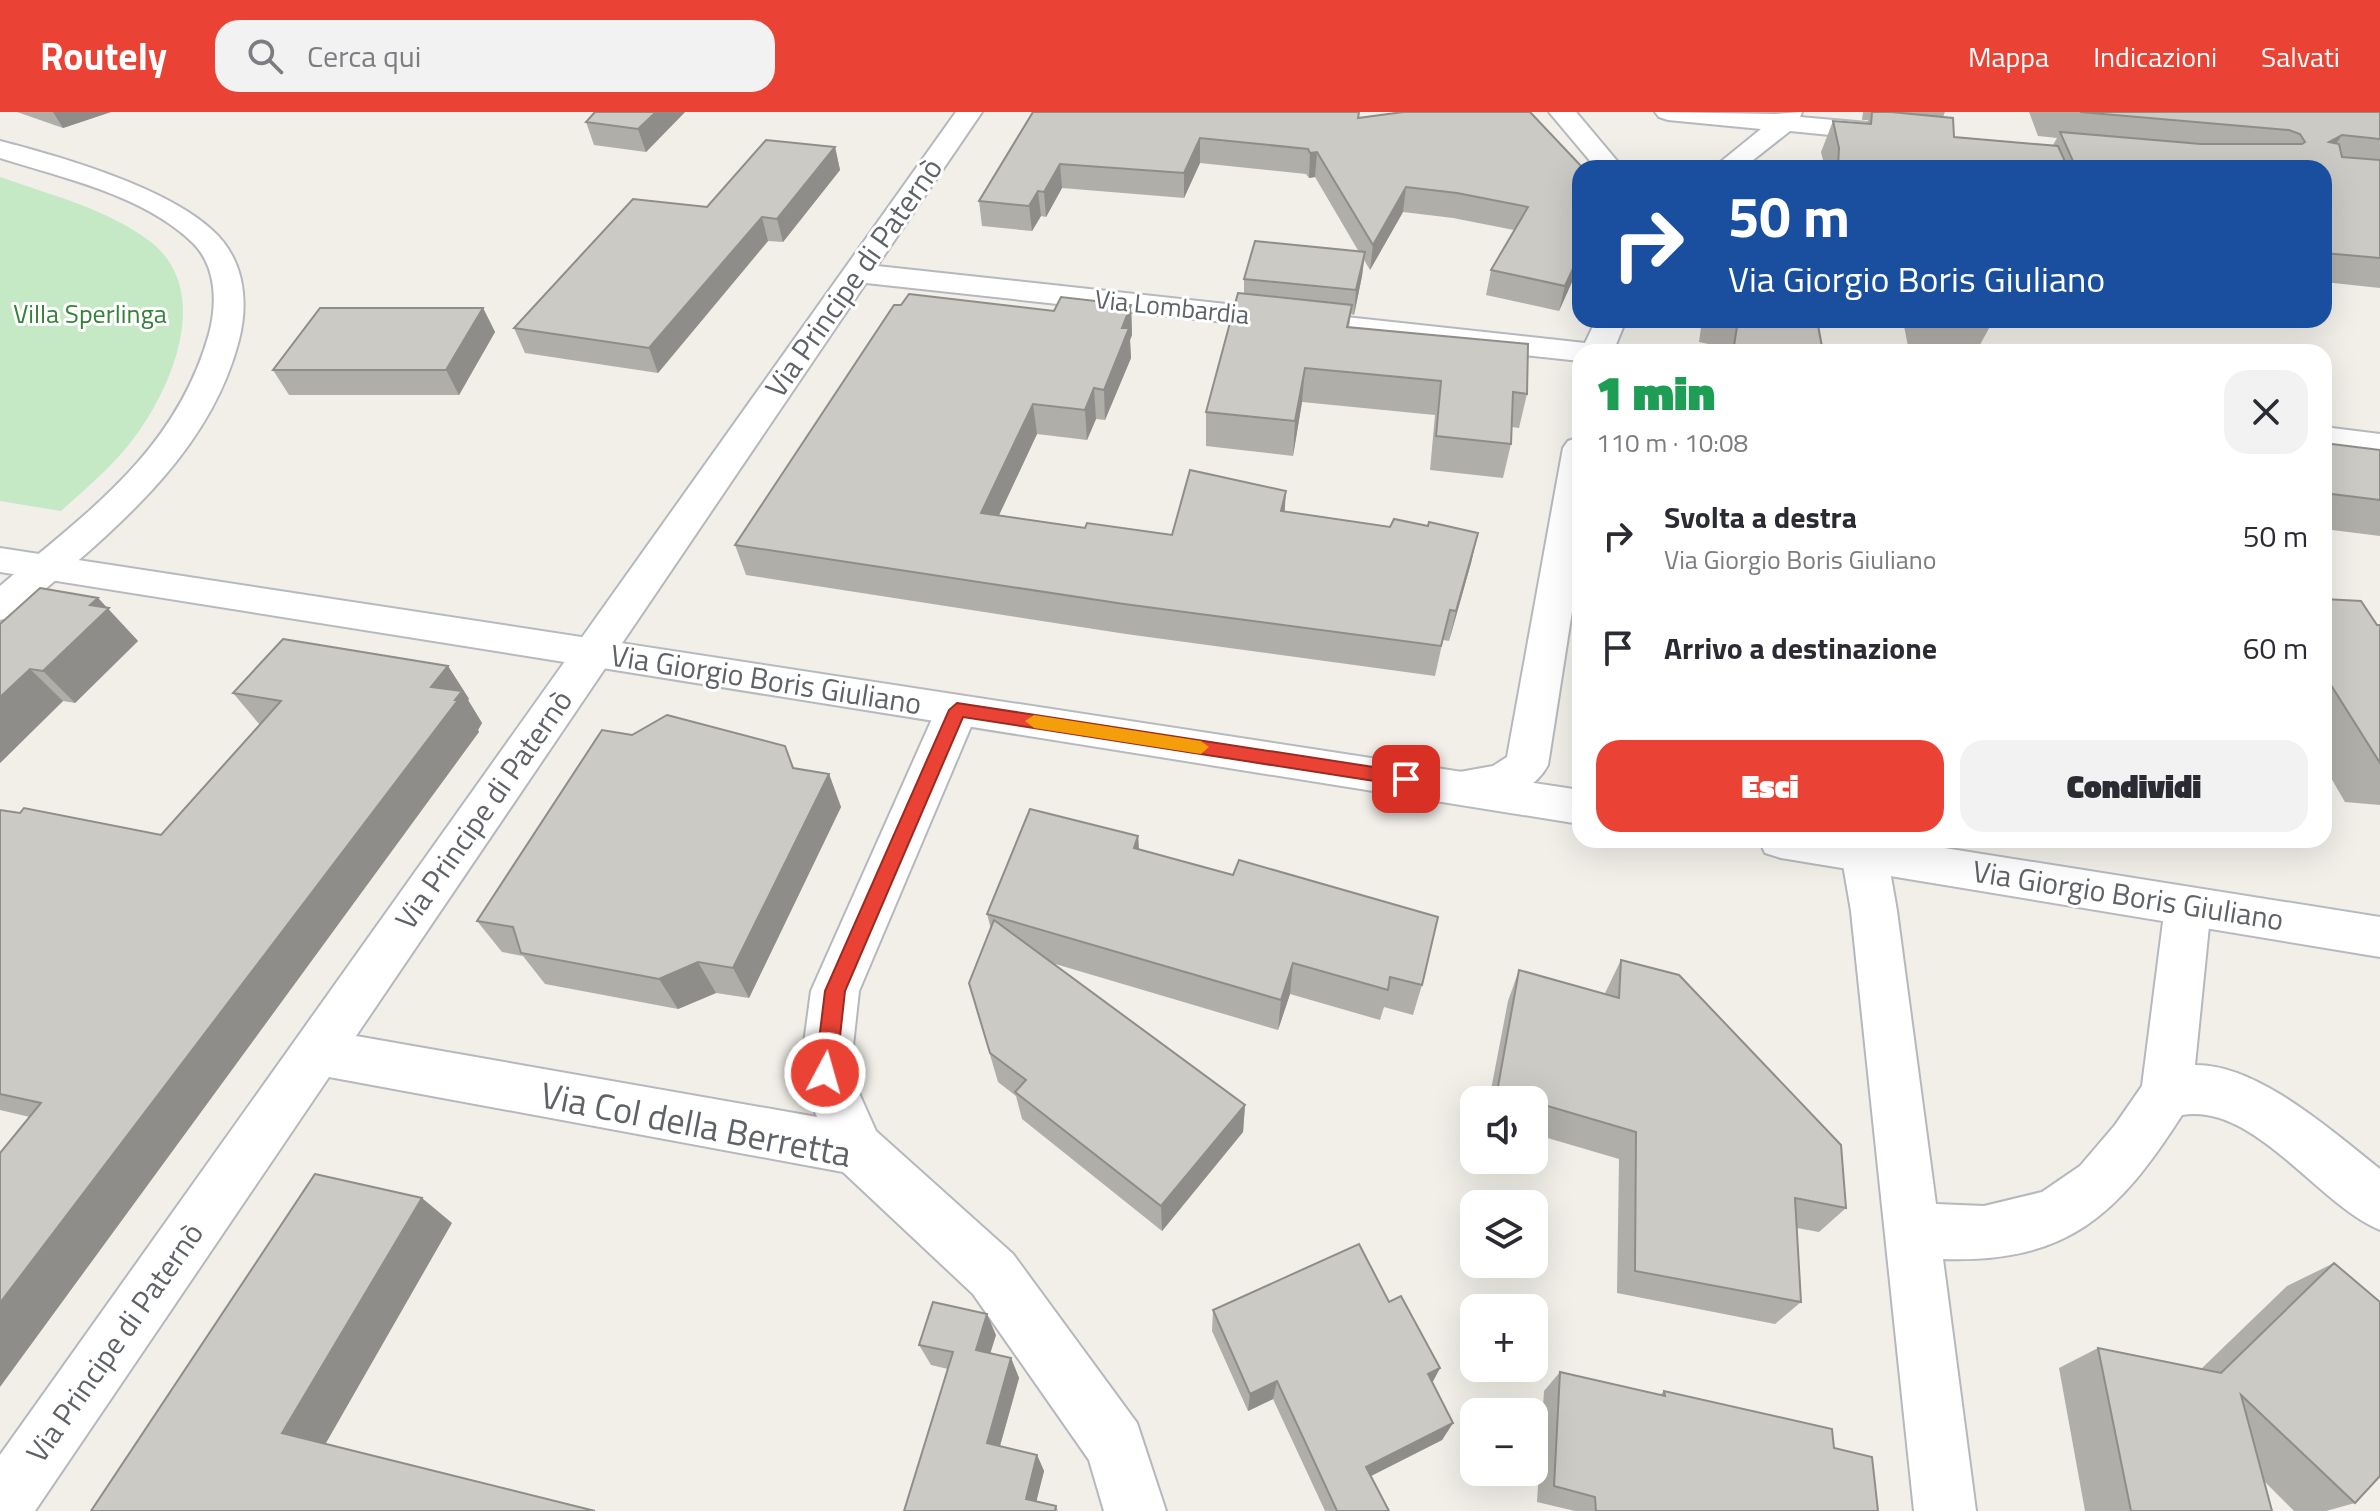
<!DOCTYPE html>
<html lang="it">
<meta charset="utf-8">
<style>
:root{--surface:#fff;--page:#f2f2f3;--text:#2b2b33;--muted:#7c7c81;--accent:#ea4335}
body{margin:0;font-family:"Titillium Web",sans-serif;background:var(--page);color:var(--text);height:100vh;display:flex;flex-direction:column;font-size:30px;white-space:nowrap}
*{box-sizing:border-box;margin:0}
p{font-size:26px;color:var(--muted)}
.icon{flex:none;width:44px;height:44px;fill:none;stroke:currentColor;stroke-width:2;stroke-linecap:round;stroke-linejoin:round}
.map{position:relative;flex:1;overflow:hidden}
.sheet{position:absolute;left:1572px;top:232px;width:760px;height:504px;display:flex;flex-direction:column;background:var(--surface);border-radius:24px;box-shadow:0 8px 32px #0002}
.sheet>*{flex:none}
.hud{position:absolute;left:1572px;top:48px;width:760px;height:168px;border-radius:24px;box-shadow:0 8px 32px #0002;background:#1a4fa0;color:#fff;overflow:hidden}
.buttons{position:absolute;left:1460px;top:974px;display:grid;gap:16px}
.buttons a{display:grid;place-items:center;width:88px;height:88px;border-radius:16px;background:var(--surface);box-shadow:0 8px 32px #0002;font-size:40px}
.pin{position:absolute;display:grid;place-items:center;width:68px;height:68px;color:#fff;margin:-34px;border-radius:16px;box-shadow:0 4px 12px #0006}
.me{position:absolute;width:88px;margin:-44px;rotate:6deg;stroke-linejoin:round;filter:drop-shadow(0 0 6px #0008)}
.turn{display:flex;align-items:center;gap:28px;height:168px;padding:0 24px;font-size:36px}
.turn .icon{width:104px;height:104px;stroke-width:2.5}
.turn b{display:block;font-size:56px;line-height:68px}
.round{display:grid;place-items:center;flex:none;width:84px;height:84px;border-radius:24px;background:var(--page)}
.headline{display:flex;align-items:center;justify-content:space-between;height:136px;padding:0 24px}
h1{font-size:48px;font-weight:800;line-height:60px;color:#1e9e55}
.action{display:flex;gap:16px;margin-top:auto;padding:16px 24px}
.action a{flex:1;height:92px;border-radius:24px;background:var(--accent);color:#fff;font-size:32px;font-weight:800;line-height:92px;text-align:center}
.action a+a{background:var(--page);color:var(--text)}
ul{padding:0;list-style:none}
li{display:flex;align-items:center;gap:24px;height:112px;padding:0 24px}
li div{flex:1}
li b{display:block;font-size:30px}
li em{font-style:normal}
header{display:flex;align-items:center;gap:48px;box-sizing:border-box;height:112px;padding:0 40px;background:var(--accent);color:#fff}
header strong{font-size:38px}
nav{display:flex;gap:44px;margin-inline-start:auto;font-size:28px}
.search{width:560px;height:72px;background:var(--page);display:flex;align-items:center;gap:20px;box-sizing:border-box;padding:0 28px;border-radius:24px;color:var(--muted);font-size:30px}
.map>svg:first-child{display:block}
.green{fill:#c5e8c5}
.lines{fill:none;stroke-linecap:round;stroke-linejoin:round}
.street-casing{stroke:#b5b8bc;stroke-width:4}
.secondary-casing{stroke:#b6babf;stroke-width:4}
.street{fill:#fff;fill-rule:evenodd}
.secondary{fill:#fff;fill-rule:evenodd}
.wall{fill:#afaea9}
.shaded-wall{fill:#8f8d8a}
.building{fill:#cccac5;stroke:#8f8d8a;stroke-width:2}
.route{fill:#ea4335;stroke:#982c22;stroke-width:2}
.slow{fill:#f59e0b}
.labels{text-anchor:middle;stroke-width:6;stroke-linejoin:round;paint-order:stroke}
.far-street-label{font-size:26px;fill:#5f6368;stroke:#fff}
.far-park-label{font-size:26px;fill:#348238;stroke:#fff}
.street-label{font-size:30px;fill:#5f6368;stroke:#fff}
.near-street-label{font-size:36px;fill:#5f6368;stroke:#fff}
</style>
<header>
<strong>Routely</strong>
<div class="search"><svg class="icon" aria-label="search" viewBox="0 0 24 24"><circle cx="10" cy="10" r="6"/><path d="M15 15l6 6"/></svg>Cerca qui</div>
<nav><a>Mappa</a><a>Indicazioni</a><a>Salvati</a></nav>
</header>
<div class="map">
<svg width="2380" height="1399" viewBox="0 0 2380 1399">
<rect width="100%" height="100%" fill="#f1efe8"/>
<path class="green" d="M0 65C50 83 109 97 152 131 215 182 169 284 127 335 108 358 84 378 61 399L0 389Z"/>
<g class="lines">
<g class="street-casing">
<g id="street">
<path d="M956 0H982L877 154 1585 231 1596 208H1626L1613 240H1580V249L866 171 356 924 817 1005 800 961 811 879 936 598 942 587 957 583 972 587 978 598 859 879 850 961 876 1019 1013 1142 1137 1311 1166 1399H1104L1089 1348 973 1182 843 1060 329 965 35 1399H0V1343Z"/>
<path d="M1549 0H1576L1623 56H1596Z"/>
<path d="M1655 0 1775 2 1802 0 1800 5 1890 13 1899 15 1903 21 1899 27 1890 29 1790 19 1743 56H1713L1761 17 1668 8 1659 5Z"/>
<path d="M0 29C62 45 163 74 211 117 244 146 249 188 239 228 208 349 103 426 14 504L0 508V474C88 400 176 339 209 222 217 192 217 155 193 131 144 83 63 66 0 46Z"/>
<path d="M2324 315 2380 322V342L2324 335Z"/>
<path d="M1580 325V448L1548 653C1530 687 1478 698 1443 687L1436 675 1443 663 1493 654 1507 645 1563 336 1568 329Z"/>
<path d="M1848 728H1880L1887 741 1897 799 1936 1092 1984 1094 2042 1080 2080 1054 2115 1013 2142 974 2165 794 2172 780 2188 775 2204 780 2211 794 2195 953C2258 952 2333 1020 2380 1057V1118C2317 1092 2255 991 2182 1003 2118 1103 2068 1151 1943 1147L1976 1399H1914L1851 799 1841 741Z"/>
</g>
</g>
<g class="secondary-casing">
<g id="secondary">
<path d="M0 436 1580 678V712L0 460Z"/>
<path d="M1759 728H1894L2380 805V845L1781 746 1765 741Z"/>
</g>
</g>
<use href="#street" class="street"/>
<use href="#secondary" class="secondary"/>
</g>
<g class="wall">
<path d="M17 0H111L63 16Z"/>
<path d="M595 0H685L646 40 594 33 586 10Z"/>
<path d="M1033 0 1362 5 1580 56V152L1559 199 1486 183 1491 158 1514 118 1453 106 1403 100 1370 158 1364 148 1362 164 1354 203 1351 202 1349 215 1527 282 1519 316 1512 315 1511 332 1503 366 1430 358 1435 303 1302 290 1293 344 1206 334V300L1244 181V167L1359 140 1315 65 1309 66 1306 62 1200 51 1184 86 1062 76 1046 105 1041 104 1032 119 982 114 979 89Z"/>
<path d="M1863 0H1945L1943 5 1954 25 2053 33 2057 26 2038 24 2029 0H2380V176L2324 170V56H1825L1821 40 1833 9 1867 12 1868 8H1862Z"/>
<path d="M835 35 840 58 783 130 768 129 658 261 525 241 514 216 707 95Z"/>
<path d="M1131 193 1132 223 1130 228 1131 246 1105 308 1096 307 1087 328 1037 322 999 403 1085 416 1172 423 1286 379 1284 400 1390 415 1428 414 1478 421 1471 451 1449 529 1443 528 1435 564 1126 522 746 463 735 433 1054 199Z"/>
<path d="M483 196 495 220 459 283H289L273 258Z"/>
<path d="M1702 208H1817L1823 240H1726L1727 236 1699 230Z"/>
<path d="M1895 208H1992L1993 209 1976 240H1963L1908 234 1904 214 1896 213Z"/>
<path d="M2324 331 2380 338V424L2324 417Z"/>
<path d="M98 486 138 529 75 591 63 589 0 651V512Z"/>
<path d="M2324 487 2377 513H2380V693L2345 690 2324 654Z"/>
<path d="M448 554 469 587 468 588 482 611 478 618 479 620 30 1005 0 998V698L161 723 260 613 233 581Z"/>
<path d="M632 623 785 634 794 656 829 662 841 695 749 886 716 881 678 897 545 872 523 844 502 840 477 809Z"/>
<path d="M1138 724 1139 738 1422 873 1413 903 1384 895 1380 908 1290 882 1278 918 1052 851 1245 993 1243 1020 1162 1119 1022 1007 1016 984 998 970 969 871 991 817 987 802Z"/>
<path d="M1621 848 1846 1096 1819 1120 1797 1116 1801 1190 1775 1212 1617 1181 1619 1047 1534 1022V988H1489L1508 889 1519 858 1605 882 1606 879Z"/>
<path d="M2334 1151 2355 1391 2326 1399H2294L2264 1369 2272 1399H2085L2059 1256 2098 1236 2201 1257 2287 1174Z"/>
<path d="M1389 1190 1440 1256 1432 1271 1453 1311 1442 1328 1371 1364 1389 1399H1325L1273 1287 1248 1299 1212 1219 1213 1198Z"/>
<path d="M996 1223 990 1241 1011 1246 1019 1266 1000 1334 1037 1343 1044 1359 1036 1389 1056 1394 1058 1399H904L948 1257 931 1253 919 1233Z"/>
<path d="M1560 1260 1660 1283 1664 1279 1834 1336 1878 1399H1575L1537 1390 1544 1279Z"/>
</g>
<g class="shaded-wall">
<path d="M53 0H111L63 16Z"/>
<path d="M656 0H685L646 40 638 17Z"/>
<path d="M2342 23 2324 50 2329 30Z"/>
<path d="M1200 26V51L1184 86V61Z"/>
<path d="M835 35 840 58 783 130 777 107Z"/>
<path d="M1317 40 1315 65 1309 66 1310 41Z"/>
<path d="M1060 52 1062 76 1046 105 1044 80Z"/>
<path d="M1406 75 1403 100 1370 158 1373 133Z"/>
<path d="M1038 79 1041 104 1032 119 1029 94Z"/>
<path d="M762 105 768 129 658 261 649 236Z"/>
<path d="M1365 140 1362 164 1354 203 1356 178Z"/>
<path d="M1580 141V152L1559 199 1565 174Z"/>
<path d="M1131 193 1132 223 1130 228 1131 246 1105 308 1104 278 1122 216Z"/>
<path d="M483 196 495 220 459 283 446 258Z"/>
<path d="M1305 256 1302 290 1293 344 1295 309Z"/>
<path d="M1094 276 1096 307 1087 328 1085 298Z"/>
<path d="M1033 292 1037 322 986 431 981 401Z"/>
<path d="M1286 379 1284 409 1281 399Z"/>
<path d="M1478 421 1471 451 1449 529 1456 499Z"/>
<path d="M98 486 138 529 75 591 43 559 90 493Z"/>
<path d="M448 554 469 587 468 588 482 611 478 618 479 620 0 1275V1191L431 575Z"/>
<path d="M30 557 63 589 0 651V585Z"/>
<path d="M829 662 841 695 749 886 733 856Z"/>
<path d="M1138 724 1140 757 1134 736Z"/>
<path d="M698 850 716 881 678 897 659 867Z"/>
<path d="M1293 851 1290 882 1278 918 1281 888Z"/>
<path d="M1245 993 1243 1020 1162 1119 1161 1094Z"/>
<path d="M422 1086 452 1111 322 1338 282 1321Z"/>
<path d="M987 1202 996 1223 985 1258 976 1238Z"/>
<path d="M1011 1246 1019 1266 996 1348 987 1331Z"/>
<path d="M1440 1256 1430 1275 1428 1262Z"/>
<path d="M1277 1269 1273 1287 1248 1299 1250 1282Z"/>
<path d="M1453 1311 1442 1328 1359 1370 1366 1355Z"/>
<path d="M1037 1343 1044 1359 1034 1399 1026 1387Z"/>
</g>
<g class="building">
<path d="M595 0H656L638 17 586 10Z"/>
<path d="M1033 0H1359L1358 6 1403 0H1530L1583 56H1580V141L1565 174 1491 158 1528 95 1457 81 1406 75 1373 133 1317 40 1310 41 1308 37 1200 26 1184 61 1060 52 1044 80 1038 79 1029 94 979 89Z"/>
<path d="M1872 0H1891L1953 6 1954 25 2058 34 2068 56H1838L1839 36 1833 9 1871 12Z"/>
<path d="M2080 0H2380V27L2342 23 2329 30 2339 32 2342 45 2380 48V146L2324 141V56H2076L2060 20 2201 32H2302L2305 30 2300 22 2289 18Z"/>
<path d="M766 28 835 35 777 107 762 105 649 236 514 216 633 87 707 95Z"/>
<path d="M1255 129 1365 140 1356 178 1244 167Z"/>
<path d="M1238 181 1352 193 1347 215 1528 232 1527 282 1513 280 1511 332 1436 324 1441 269 1305 256 1295 309 1206 300Z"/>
<path d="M909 182 1054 199 1061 185 1131 193 1122 216H1129L1104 278 1094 276 1085 298 1033 292 981 401 1085 416 1087 411 1172 423 1190 358 1286 379 1281 399 1390 415 1394 407 1428 414 1429 410 1478 421 1456 499 1450 498 1441 534 1124 492 735 433 894 193H901Z"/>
<path d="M320 196H483L446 258H273Z"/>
<path d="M1738 208H1817L1823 240H1733Z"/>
<path d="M2324 331 2380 338V388L2324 381Z"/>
<path d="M40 476 98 486 90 493 109 496 43 559 30 557 0 585V512Z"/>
<path d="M2324 487 2361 489 2377 513H2380V651L2324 562Z"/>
<path d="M283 527 448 554 431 575 462 579 455 588H458L0 1191V1041L41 991 0 982V698L20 701 24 696 161 723 281 589 233 581Z"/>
<path d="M667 603 785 634 793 656 829 662 733 856 698 850 659 867 521 841 513 815 477 809 602 618 632 623Z"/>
<path d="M1030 697 1138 724 1134 736 1233 763 1239 748 1438 805 1422 873 1390 865 1388 878 1293 851 1281 888 987 802Z"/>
<path d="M994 808 1245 993 1161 1094 1015 980 1026 968 990 941 969 871Z"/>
<path d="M1621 848 1679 863 1841 1033 1846 1096 1795 1086 1801 1190 1635 1159 1636 1020 1534 990V988H1526L1497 980 1519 858 1619 886Z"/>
<path d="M315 1062 422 1086 282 1321 595 1399H91Z"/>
<path d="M1359 1132 1389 1190 1401 1184 1440 1256 1428 1262 1453 1311 1366 1355 1389 1399H1337L1277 1269 1250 1282 1213 1198Z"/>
<path d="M2334 1151 2380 1190V1364L2355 1391 2241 1283 2272 1399H2131L2098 1236 2221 1261Z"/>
<path d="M933 1190 987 1202 976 1238 1011 1246 987 1331 1037 1343 1026 1387 1056 1394 1055 1399H904L953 1240 919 1233Z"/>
<path d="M1560 1260 1665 1284 1664 1279 1832 1317 1834 1336 1872 1345 1878 1399H1596L1595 1385 1554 1374Z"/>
</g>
<path class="route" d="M957 591 1406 660 1415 667 1406 674 963 605 845 879 836 961 833 968 825 970 818 968 815 961 825 879 949 598Z"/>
<path class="slow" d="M1034 603 1201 629 1209 635 1201 642 1034 616 1025 609Z"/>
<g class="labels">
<g class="far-street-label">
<text transform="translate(1172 195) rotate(6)" y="9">Via Lombardia</text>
</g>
<g class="far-park-label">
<text x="90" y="211">Villa Sperlinga</text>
</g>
<g class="street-label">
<text transform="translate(854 166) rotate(-55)" y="10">Via Principe di Paternò</text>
<text transform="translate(766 568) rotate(9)" y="10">Via Giorgio Boris Giuliano</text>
<text transform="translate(484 698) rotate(-55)" y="10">Via Principe di Paternò</text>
<text transform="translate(2128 784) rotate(9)" y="10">Via Giorgio Boris Giuliano</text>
<text transform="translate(115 1231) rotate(-55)" y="10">Via Principe di Paternò</text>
</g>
<g class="near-street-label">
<text transform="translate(696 1012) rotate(11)" y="13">Via Col della Berretta</text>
</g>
</g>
</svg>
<div class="buttons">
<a><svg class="icon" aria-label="sound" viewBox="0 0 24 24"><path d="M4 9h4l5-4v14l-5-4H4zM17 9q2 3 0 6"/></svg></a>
<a><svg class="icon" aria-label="layers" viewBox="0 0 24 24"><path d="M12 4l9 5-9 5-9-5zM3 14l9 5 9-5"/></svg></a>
<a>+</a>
<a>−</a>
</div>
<div class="pin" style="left:1406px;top:667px;background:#d93025"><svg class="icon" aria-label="arrive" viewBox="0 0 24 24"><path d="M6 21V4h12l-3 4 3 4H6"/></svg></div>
<svg class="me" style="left:825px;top:961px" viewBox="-20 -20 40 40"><circle r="17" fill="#ea4335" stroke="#fff" stroke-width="3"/><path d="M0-11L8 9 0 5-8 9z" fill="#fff"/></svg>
<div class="hud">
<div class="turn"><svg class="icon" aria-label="right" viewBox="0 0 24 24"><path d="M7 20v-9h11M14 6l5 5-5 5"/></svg><div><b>50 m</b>Via Giorgio Boris Giuliano</div></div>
</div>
<section class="sheet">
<div class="headline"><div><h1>1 min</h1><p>110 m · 10:08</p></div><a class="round"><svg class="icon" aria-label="close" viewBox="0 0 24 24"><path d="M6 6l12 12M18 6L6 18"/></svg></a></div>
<ul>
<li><svg class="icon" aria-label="right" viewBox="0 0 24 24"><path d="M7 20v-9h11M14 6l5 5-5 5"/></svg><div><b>Svolta a destra</b><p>Via Giorgio Boris Giuliano</p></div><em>50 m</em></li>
<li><svg class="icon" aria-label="arrive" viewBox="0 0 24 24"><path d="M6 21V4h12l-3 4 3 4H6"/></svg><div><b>Arrivo a destinazione</b></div><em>60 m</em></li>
</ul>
<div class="action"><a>Esci</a><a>Condividi</a></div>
</section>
</div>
